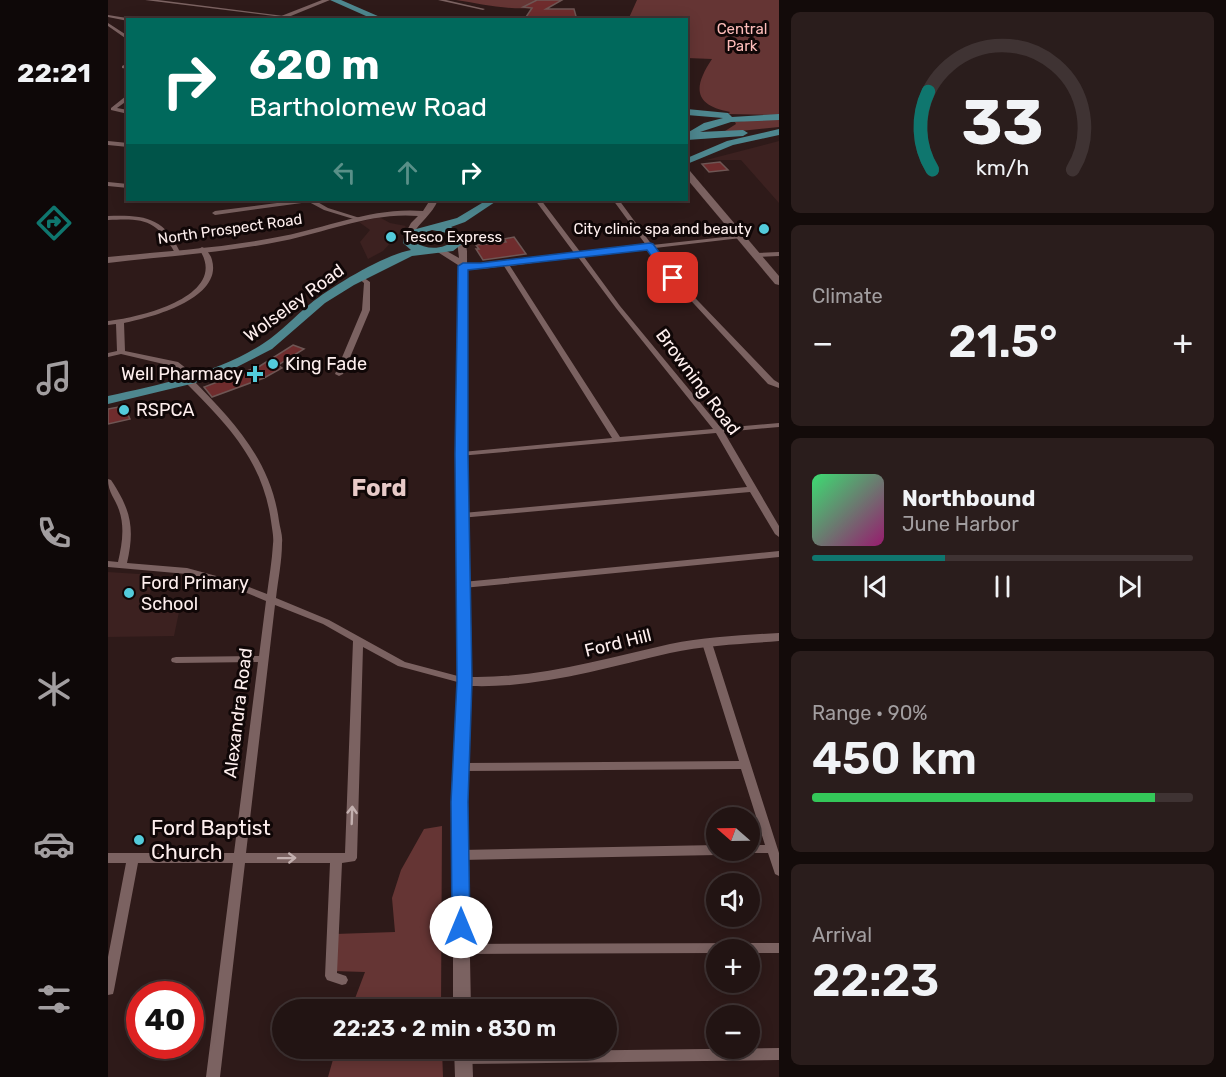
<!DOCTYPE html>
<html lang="en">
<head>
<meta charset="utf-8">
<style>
  body { margin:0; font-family:Rubik,sans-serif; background:#2a1d1c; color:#f1f3f6; height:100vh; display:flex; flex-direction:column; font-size:22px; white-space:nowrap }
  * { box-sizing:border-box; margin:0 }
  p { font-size:20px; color:#a29ea0 }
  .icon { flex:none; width:33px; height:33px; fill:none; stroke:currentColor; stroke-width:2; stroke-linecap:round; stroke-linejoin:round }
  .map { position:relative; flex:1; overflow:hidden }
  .panel { display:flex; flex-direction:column; gap:12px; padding:12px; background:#130b0a; width:447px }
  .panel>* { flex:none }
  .guide { position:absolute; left:18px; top:18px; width:562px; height:183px; border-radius:0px; box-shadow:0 3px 15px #0003,0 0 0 2px #3f3333; background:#00695c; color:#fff; overflow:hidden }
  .needle { width:39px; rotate:290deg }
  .tools { position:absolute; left:598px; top:807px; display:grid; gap:12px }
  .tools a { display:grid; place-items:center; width:54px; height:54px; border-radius:50%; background:#221413; box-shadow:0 3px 15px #0003,0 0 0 2px #3f3333; font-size:30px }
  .speed { position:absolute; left:18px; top:981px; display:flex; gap:12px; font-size:30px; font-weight:700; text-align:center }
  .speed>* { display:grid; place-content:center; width:78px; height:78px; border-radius:50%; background:#221413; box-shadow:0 3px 15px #0003,0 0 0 2px #3f3333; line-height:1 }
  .speed .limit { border:9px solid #d22; background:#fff; color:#111 }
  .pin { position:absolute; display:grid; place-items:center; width:51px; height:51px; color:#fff; margin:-26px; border-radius:12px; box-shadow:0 3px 9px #0006 }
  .me { position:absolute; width:66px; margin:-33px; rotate:0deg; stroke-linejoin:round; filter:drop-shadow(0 0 4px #0008) }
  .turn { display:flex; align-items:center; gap:21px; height:126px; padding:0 24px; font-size:27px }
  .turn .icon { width:78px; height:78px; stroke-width:2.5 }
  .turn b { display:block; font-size:42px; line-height:51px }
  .lanes { display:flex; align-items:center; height:57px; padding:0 24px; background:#0003; justify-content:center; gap:30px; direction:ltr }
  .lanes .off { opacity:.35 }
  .big { font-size:45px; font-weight:600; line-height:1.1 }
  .panel .tile { flex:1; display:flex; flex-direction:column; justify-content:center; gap:9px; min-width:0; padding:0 21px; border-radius:9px; background:#2a1d1c }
  .panel .dial { align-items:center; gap:0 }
  .dial svg { height:156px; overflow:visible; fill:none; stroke:#3f3333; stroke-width:7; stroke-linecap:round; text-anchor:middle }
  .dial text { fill:#f1f3f6; stroke:none }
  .song { display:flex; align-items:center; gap:18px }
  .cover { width:72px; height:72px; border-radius:9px; background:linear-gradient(135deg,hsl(140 70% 55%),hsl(320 70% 35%)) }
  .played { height:6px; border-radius:3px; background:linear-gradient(90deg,#0f766e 35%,#3f3333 35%) }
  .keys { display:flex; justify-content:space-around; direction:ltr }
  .heat { display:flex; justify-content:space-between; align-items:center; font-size:33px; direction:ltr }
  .charge { height:9px; border-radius:4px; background:linear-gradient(90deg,#34c759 90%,#3f3333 0) }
  .trip { position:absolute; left:164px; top:999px; width:345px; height:60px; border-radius:30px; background:#221413; box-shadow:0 3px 15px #0003,0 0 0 2px #3f3333; font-weight:600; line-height:60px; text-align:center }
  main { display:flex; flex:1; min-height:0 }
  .dock { display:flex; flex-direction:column; width:108px; justify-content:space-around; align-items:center; background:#0e0808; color:#a29ea0 }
  .dock .icon { width:42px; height:42px }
  .dock .on { color:#0f766e }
  .dock b { font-size:27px; color:#f1f3f6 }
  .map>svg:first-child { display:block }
</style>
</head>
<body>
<main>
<nav class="dock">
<b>22:21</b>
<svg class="icon on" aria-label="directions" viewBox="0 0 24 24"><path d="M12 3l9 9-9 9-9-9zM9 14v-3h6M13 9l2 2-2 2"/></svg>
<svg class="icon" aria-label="music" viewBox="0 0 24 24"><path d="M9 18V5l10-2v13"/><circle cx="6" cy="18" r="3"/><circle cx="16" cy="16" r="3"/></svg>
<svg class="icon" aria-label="phone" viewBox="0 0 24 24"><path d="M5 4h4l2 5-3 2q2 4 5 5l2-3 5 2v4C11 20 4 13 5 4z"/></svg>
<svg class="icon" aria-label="climate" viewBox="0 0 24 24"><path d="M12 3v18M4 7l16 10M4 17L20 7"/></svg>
<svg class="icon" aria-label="car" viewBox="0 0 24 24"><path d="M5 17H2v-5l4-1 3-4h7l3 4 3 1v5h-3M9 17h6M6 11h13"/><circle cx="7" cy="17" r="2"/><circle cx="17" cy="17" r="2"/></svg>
<svg class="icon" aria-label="filters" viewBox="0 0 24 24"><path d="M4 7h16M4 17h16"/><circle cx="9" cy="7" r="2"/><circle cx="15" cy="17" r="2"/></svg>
</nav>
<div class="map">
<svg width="671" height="1077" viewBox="0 0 671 1077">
  <rect width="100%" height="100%" fill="#2e1a19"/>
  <path fill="#3c2120" d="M671,141v62l-38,-43h-35z
    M271,217l11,6 16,3 -23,25 -15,8 -8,-17 10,-12 -11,-8z
    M0,572l46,3 -8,37h33l-5,24 -66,1z"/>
  <path fill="#653534" d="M348,0h106c-31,16 -73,5 -106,0z
    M529,0h142v115l-51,-1 2,-2c-38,-7 -36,-26 -18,-53l-25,-1v-38h-59z
    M645,120h26v7l-57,6 14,-9 -1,-2z
    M334,826l-1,183h-90l14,-37 -32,-1 2,-37 60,-2 -3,-34 9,-28 23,-41z
    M228,1049h106l1,28h-115z"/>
  <path fill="#6f2c2d" stroke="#6e5654" stroke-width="1.5" d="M429,0h25l-16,9h28l3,11h-53l8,-12 -9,-1z
    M612,162l8,8 -19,2 -7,-8z
    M406,237l12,17 -43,6 -7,-11h3l-3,-4 30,-3 -2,-3z
    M185,345l11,4 -26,16 4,3 -18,10 -52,19 -8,-10 56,-21z
    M16,406l6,13 -22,5v-15z"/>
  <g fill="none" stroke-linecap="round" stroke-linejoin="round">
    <path fill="#7b6261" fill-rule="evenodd" d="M37,0h13l126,16 -2,1z
      M330,0h8l39,9 -2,1z
      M0,15l25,4 2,1 -7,1 -20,-4z
      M0,23l20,13v4l-20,-14z
      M16,65h4v4l-6,-1v-2z
      M18,96h2v4l-11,8 11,2v4l-17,-4v-2z
      M0,141l20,2v4l-20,-2z
      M0,182l20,2v4l-20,-2z
      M192,200h14l14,8 35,11 -3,2 -36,-11 -15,-8 -94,13 -3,-2 3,-2z
      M427,200h6l40,53 65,-8 -33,-45h6l33,45 91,-10 1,1 -3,2 -86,10 20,29 99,103 5,3v5l-11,-4 -97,-105 -23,-30 -64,8 36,49 101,122 58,-5v4l-55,5 55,94v11l-4,-3 -25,-42 -290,26 -1,-2 4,-3 284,-26 -31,-54 -257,23 -1,-2 4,-2 150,-14 -108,-172c-14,2 -32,6 -44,0l3,-2 18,1 94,-11zM470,257l38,51 97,121 -93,8 -110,-171z
      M0,216c36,-1 56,1 72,36l-3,2 -2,-1c-18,-33 -30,-35 -67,-33z
      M94,247l2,1c3,3 7,7 8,12 11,39 -62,58 -88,63l1,28 53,11 13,10v4h-6l-13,-10 -51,-12 -13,3v-4l9,-2 -1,-27 -8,1v-4c31,-3 123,-25 91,-72z
      M671,252v4l-23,1 -3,-2 3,-2z
      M252,275l10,7v28l-27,64 -4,2 -4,-2 27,-64 2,-27 -7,-6z
      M78,379h6c41,42 79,81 87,142 1,7 4,15 3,22 0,18 -4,37 -6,55l53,22 76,42 64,17 1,2 -1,2 -4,1 -67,-18 -35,-19 -6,211 -2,3 -13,2 -5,110 9,3 2,4 -2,4 -4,1 -15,-5 -2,-4 5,-113h-85l-25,214h-14l27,-214h-95l-24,127 -1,4 -5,1v-38l18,-94h-18v-10h126l24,-191 -82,1 -4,-1 -1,-2 1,-2 4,-1 83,-1 7,-55 -41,-17 -38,-10 -79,-7v-6l10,1c4,-17 7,-35 1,-52 -4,-12 -11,-17 -11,-31l3,1c20,30 24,48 16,83l60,5 44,12 36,14c2,-16 5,-33 6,-50 1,-7 -1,-15 -2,-23 -8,-60 -44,-97 -85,-138zM167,605l48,19 30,17 -8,212h-99z
      M671,551v6l-316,31 -5,-3 5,-3z
      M599,640l3,1 2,2 67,210v23l-4,-2 -7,-21h-18l-5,-3h5v-5h15l-24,-76 -280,2 -4,-1 -1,-3 1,-3 4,-1 278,-2 -37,-118 2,-2z
      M609,845v5h6l-2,3 -4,2 -256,5 -4,-2 -2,-3 2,-3 4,-2z
      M671,943v10h-29v-3h-33v3l-256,1 -4,-1 -2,-4 2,-4 4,-1z
      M671,1048v12l-316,4 -5,-2 -2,-4 2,-4 5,-2z"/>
    <path fill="#7b6261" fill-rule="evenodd" d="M214,0h8l-49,20h-10z
      M322,200h8c-6,15 -19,22 -26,36l-3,1 -4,-3 6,-11 7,-7c-47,-4 -90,16 -136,25 -57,12 -116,15 -174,22v-6c58,-6 117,-9 175,-21 47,-9 90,-29 140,-25z
      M353,238l4,3 2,10 1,203 4,223c68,1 132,-18 198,-33 36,-7 73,-9 109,-11v8c-36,3 -73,4 -109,12 -66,15 -130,35 -198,33l-5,116 4,208h-18v-208l5,-121 -2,-227 2,-189 -22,-14 7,-2 16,9 -2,-17z
      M346,1048h18l1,29h-18z"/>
    <path fill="#7b6261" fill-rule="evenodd" d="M579,170l3,1 89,105v9l-4,-1 -88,-105z"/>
    <path fill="#4e878f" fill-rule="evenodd" d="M222,0h11l46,20h-12z
      M579,109l41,4 4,4 47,-3v6l-48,2 -31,10 43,-2 5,3 -5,3 -56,4v-7l17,-10 19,-5 -36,-3z
      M671,129v6l-46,10 -46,19v-6l40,-17z
      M379,200h11l-33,22 -14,5 14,9 1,5 -13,10 -41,5 -58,29 -29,18 -53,46 -37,19 -40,15 -87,21v-8c54,-12 110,-23 156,-53 17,-11 30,-26 46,-39 22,-18 74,-49 101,-54l-8,-7 2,-11 52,-14zM324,230l15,3 8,7c-12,10 -28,10 -41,2v-6z"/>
  </g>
  <defs><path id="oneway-shaft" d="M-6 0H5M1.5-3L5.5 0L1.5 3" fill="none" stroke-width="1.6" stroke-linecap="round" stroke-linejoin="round" transform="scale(1.5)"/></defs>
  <g stroke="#c3b0af">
    <use href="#oneway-shaft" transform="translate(244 815) rotate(-88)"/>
    <use href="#oneway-shaft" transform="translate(179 858) rotate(-1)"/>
  </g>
  <path fill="#1a73e8" stroke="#114b97" stroke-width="1.5" d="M542,243l3,1 23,31v5h-7l-22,-30 -179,20v184l4,227 -4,121 2,125 -3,6 -6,2 -7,-2 -2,-6 -1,-125 6,-121 -2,-227 3,-188 5,-3h18z"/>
  <g fill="#53cbdb" stroke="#100707" stroke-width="2">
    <circle cx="656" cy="229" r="6"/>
    <circle cx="283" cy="237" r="6"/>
    <circle cx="165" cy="364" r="6"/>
    <path d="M144 365h6v6h6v6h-6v6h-6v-6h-6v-6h6z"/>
    <circle cx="16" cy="410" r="6"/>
    <circle cx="21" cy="593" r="6"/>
    <circle cx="31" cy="840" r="6"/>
  </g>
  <g text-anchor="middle" stroke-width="6" stroke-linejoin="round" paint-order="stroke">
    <g font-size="15" fill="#febdba" stroke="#100707">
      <text x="634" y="34">Central<tspan x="634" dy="17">Park</tspan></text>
    </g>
    <g font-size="15" fill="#feefee" stroke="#100707">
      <text transform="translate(122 229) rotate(-8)" y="5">North Prospect Road</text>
    </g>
    <g font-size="15" fill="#feefee" stroke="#100707" text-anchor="end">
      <text x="644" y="234">City clinic spa and beauty</text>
      <text x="295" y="242" text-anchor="start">Tesco Express</text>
    </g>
    <g font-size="18" fill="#feefee" stroke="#100707">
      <text transform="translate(186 303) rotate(-36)" y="6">Wolseley Road</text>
      <text transform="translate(590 382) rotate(53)" y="6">Browning Road</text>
      <text transform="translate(510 643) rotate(-14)" y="6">Ford Hill</text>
      <text transform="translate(130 713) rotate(-83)" y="6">Alexandra Road</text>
    </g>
    <g font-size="18" fill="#feefee" stroke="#100707" text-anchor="start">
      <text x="177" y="370">King Fade</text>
      <text x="135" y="380" text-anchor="end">Well Pharmacy</text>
      <text x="28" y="416">RSPCA</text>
      <text x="33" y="589">Ford Primary<tspan x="33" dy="21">School</tspan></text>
    </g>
    <g font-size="21" fill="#feefee" stroke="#100707" text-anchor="start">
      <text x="43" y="835">Ford Baptist<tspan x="43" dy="24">Church</tspan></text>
    </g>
    <g font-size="24" font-weight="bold" fill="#e7cac8" stroke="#100707">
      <text x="271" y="496">Ford</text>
    </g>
  </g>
</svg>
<div class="tools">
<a><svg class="needle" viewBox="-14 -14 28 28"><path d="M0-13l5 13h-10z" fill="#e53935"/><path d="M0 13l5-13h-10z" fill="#a29ea0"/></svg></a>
<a><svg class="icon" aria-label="sound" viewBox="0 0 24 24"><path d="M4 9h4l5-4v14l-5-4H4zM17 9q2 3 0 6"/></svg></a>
<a>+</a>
<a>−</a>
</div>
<div class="speed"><div class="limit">40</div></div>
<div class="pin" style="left:565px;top:278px;background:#d93025"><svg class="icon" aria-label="arrive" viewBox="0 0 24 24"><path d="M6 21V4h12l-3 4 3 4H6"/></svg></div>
<svg class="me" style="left:353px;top:927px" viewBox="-20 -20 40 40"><circle r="19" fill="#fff"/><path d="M0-13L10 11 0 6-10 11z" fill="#1a73e8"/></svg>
<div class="trip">22:23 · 2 min · 830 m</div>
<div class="guide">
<div class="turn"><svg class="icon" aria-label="right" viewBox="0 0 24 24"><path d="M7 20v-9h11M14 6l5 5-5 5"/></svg><div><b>620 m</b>Bartholomew Road</div></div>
<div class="lanes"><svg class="icon off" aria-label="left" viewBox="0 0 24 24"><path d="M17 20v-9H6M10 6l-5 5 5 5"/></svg><svg class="icon off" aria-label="ahead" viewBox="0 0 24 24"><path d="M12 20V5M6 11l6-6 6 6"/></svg><svg class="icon" aria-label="right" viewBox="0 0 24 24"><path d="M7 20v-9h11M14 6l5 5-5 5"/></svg></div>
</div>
</div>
<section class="panel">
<div class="tile dial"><svg viewBox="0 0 100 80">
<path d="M14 69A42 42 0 1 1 86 69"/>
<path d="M14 69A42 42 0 0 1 12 29" stroke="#0f766e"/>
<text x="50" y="56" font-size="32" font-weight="700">33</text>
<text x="50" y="72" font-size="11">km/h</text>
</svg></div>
<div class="tile"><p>Climate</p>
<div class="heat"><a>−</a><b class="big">21.5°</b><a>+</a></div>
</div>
<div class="tile">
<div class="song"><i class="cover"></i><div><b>Northbound</b><p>June Harbor</p></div></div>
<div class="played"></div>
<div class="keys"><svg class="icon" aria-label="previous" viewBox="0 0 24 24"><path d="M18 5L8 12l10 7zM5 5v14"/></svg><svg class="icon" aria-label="pause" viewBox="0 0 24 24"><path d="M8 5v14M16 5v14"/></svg><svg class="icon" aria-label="next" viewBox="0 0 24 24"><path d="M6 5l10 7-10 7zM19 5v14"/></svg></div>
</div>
<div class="tile"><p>Range · 90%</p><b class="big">450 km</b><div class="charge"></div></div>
<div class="tile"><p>Arrival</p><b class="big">22:23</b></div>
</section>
</main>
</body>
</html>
